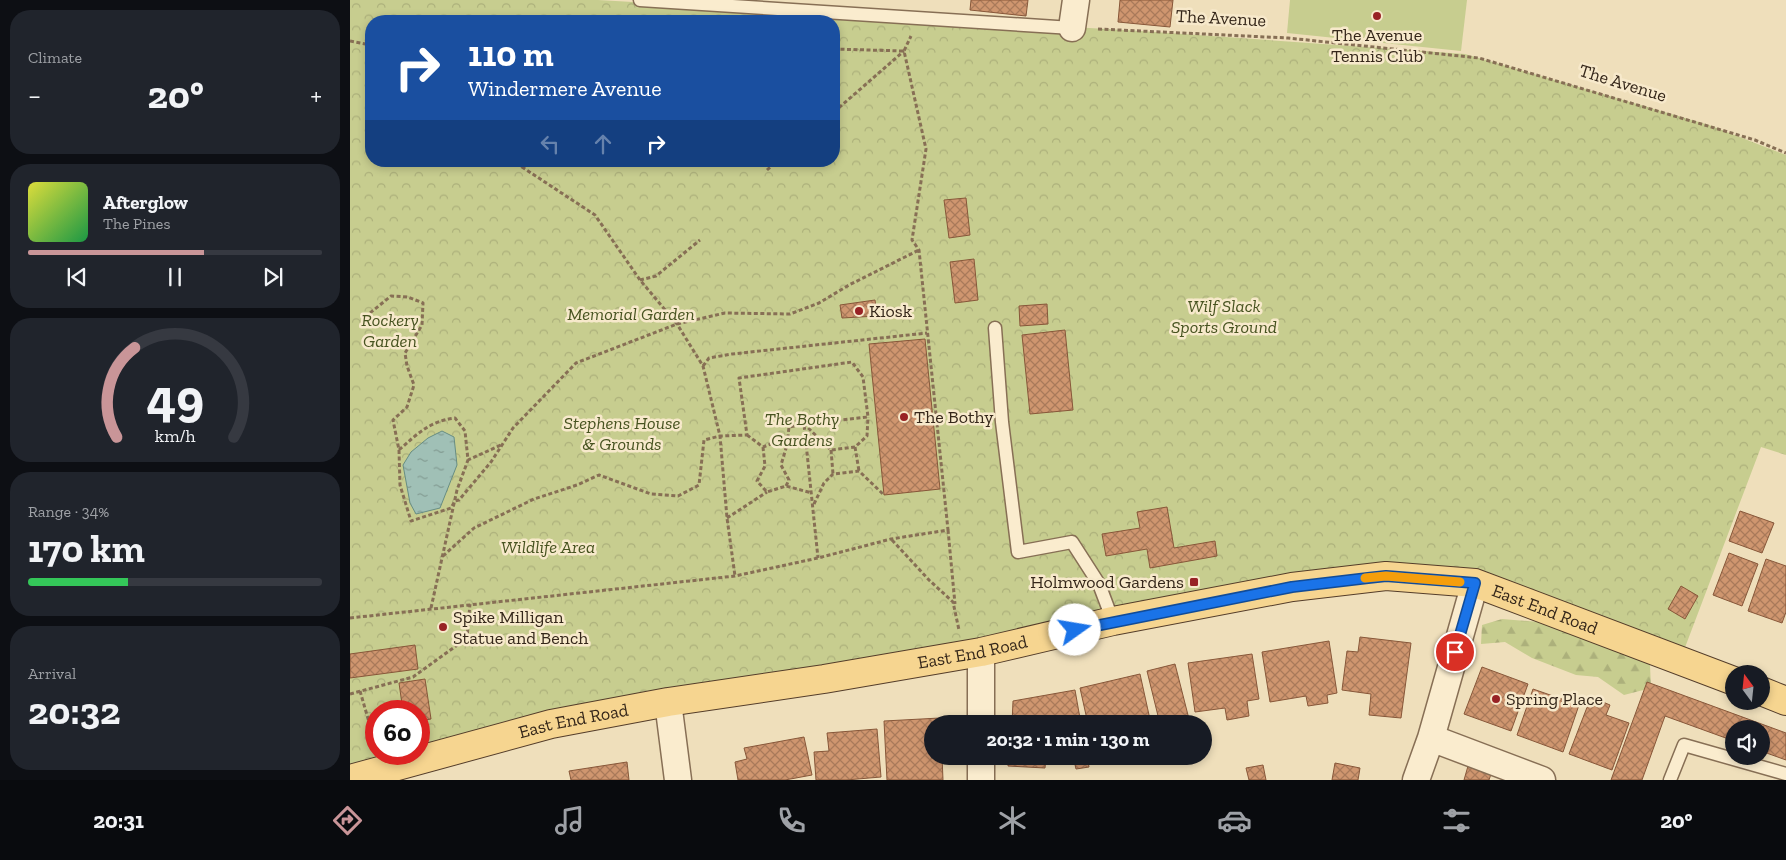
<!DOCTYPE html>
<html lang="en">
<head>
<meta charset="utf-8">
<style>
  body { margin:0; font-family:"Zilla Slab",serif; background:#20242c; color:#f1f3f6; height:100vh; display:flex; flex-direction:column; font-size:19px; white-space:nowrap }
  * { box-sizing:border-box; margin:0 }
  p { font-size:16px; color:#9ea1a6 }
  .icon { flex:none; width:28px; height:28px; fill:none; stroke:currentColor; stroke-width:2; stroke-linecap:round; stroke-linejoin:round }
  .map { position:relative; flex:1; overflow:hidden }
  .panel { display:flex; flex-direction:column; gap:10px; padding:10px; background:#0d0f14; width:350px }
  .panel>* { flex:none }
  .hud { position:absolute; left:15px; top:15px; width:475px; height:152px; border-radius:20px; box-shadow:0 2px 8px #0003; background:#1a4fa0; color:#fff; overflow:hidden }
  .needle { width:32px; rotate:345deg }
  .fabs { position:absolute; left:1375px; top:665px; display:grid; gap:10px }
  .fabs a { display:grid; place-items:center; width:45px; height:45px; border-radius:50%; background:#171b24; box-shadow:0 2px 8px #0003; font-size:25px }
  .speed { position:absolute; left:15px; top:700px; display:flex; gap:10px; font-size:25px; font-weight:700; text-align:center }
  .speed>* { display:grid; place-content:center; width:65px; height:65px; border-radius:50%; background:#171b24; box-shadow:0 2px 8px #0003; line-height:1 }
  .speed .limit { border:8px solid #d22; background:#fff; color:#111 }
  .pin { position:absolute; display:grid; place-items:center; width:42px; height:42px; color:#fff; margin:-21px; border:2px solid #fff; border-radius:50%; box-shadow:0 1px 5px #0007 }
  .me { position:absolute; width:55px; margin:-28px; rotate:77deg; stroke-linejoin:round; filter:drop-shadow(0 0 4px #0008) }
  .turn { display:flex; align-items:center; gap:18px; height:105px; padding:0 20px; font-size:22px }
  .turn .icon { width:65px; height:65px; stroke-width:2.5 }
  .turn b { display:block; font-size:35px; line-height:42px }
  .lanes { display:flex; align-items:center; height:48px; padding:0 20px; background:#0003; justify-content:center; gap:25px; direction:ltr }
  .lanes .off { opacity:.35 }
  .big { font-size:38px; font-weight:700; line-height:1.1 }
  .panel .tile { flex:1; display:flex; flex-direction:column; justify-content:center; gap:8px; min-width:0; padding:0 18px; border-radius:20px; background:#20242c }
  .panel .dial { align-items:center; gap:0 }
  .dial svg { height:130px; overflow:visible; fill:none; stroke:#363941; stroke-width:7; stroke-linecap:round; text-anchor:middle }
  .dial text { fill:#f1f3f6; stroke:none }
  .song { display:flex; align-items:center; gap:15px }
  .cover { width:60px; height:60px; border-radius:8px; background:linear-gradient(135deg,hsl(60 70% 55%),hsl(140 70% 35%)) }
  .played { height:5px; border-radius:2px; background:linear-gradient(90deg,#c99598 60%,#363941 60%) }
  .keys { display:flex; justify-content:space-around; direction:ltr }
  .heat { display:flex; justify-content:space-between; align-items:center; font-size:28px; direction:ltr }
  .charge { height:8px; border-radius:4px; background:linear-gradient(90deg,#34c759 34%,#363941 0) }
  .trip { position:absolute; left:574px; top:715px; width:288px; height:50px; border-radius:25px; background:#171b24; box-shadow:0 2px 8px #0003; font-weight:700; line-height:50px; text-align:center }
  .tabs { display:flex; height:80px; justify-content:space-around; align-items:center; background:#090b0e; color:#9ea1a6 }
  .tabs .icon { width:35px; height:35px }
  .tabs .selected { color:#c99598 }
  .tabs b { font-size:22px; color:#f1f3f6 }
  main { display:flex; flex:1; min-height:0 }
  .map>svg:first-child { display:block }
</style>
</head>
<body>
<main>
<section class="panel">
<div class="tile"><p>Climate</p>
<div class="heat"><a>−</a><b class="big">20°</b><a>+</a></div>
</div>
<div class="tile">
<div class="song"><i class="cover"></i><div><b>Afterglow</b><p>The Pines</p></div></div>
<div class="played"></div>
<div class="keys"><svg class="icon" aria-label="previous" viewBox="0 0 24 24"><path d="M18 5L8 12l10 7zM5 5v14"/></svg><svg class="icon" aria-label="pause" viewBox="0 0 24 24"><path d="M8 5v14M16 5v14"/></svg><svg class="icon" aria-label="next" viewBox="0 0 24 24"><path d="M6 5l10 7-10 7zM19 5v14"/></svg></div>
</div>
<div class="tile dial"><svg viewBox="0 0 100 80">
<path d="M14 69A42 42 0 1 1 86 69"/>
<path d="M14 69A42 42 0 0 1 25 14" stroke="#c99598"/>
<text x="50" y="56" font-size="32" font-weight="700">49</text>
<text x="50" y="72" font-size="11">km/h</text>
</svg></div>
<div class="tile"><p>Range · 34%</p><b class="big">170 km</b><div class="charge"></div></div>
<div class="tile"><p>Arrival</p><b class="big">20:32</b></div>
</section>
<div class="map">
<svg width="1436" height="780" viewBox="0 0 1436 780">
  <defs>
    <pattern id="forest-firs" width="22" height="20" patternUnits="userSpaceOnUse" patternTransform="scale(1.25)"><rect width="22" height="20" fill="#c7cd8f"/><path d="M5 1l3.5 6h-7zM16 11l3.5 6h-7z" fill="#acb07b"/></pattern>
    <pattern id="park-crowns" width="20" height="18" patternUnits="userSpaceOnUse" patternTransform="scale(1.25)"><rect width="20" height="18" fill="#c7cd8f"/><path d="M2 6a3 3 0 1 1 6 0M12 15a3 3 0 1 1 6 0" fill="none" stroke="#acb07b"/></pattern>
    <pattern id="water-ripples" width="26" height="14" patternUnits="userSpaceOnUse" patternTransform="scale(1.25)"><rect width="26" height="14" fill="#a0c0b6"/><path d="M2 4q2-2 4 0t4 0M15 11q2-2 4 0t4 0" fill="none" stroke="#839c93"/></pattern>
    <pattern id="building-cross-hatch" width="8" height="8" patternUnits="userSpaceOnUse" patternTransform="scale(1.25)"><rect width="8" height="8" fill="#cf966f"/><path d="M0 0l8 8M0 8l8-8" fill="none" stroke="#a97a5a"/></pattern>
  </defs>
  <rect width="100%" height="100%" fill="#efdfbb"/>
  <path fill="#c7cd8f" d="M940,0h177l-6,51 -174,-18z"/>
  <path fill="url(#forest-firs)" d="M1152,619l38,3 93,32 17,11 1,23 -27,7 -26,-18 -22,-2 -44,-17 -27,-16 -24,2 1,-19z"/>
  <path fill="url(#park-crowns)" fill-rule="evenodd" d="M0,0h248l543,31 324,23 244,71 77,30v300l-25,-8 -80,211 -207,-75 -87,-8 -563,104 -474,100zM21,21h463v140h-463zM26,711h43v43h-43z"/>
  <path fill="url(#water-ripples)" stroke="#678d83" d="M92,431l12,6 3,28 -17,43 -24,6 -6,-11 -7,-38 8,-13 17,-14z"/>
  <path fill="url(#building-cross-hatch)" stroke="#875739" d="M621,0h57l-2,16 -56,-6z
    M770,0h53l-3,27 -52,-5z
    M616,198l4,37 -21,3 -5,-38z
    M624,259l4,41 -23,3 -5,-41z
    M525,300l2,16 -35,2 -2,-13z
    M697,304l1,20 -28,2 -1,-20z
    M715,330l8,80 -43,4 -8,-79z
    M575,339l15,150 -56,6 -15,-151z
    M817,507l7,41 41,-7 2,15 -67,12 -3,-19 -41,7 -4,-22 38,-6 -3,-16z
    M1390,511l34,12 -12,30 -33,-12z
    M1379,553l29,11 -16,42 -29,-11z
    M1416,559l20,7v46l-4,11 -34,-12z
    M1331,586l17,10 -13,23 -17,-10z
    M1010,637l51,6 -10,75 -32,-3 2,-21 -29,-4 5,-39 11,1z
    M979,641l8,52 -10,2 1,8 -20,3 -2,-10 -36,6 -8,-50z
    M65,645l3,24 -68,9v-24z
    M902,654l7,45 -12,2 2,15 -22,4 -2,-12 -30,4 -7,-49z
    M825,664l15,59 -30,1 -13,-53z
    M1132,667l46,17 -17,47 -47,-17z
    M790,674l11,50h-63l-8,-36z
    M75,679l6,40 -12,2v-10h-16l-4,-28z
    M1297,682l139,51v27l-25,-9v-22h-27v12l-69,-25 -23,64h-31z
    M1183,689l46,16 -16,47 -46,-17z
    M725,690l6,34h-69l1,-23z
    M1241,697l19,8 -4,10 23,8 -17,47 -43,-16z
    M590,718l1,6h-9v32h10l1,24h-56l-3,-59z
    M527,729l4,48 -35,3h-30l-2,-28 15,-1 -2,-18z
    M454,737l8,38 -27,5h-47l-3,-18 12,-3 -3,-11z
    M659,756h37l-1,12 -37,-2z
    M723,756h14l2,11 -13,2z
    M277,762l2,18h-58l-2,-9z
    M985,763l25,5 -2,12h-26z
    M913,765l3,15h-17l-3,-12z
    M1118,766l23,8 -2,6h-25z"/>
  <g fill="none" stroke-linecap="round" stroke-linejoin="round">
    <g stroke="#876f55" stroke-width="15">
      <path id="service" d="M290,0l432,28
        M645,328l7,94 16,130 54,-10 27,42 14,37
        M1320,780l14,-35 102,29"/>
    </g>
    <g stroke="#876f55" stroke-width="29">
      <path id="minor" d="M722,28l4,-28
        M631,652v72
        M318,702l10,78
        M1081,738l111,42
        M631,780v-24
        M1066,780l15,-42 44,-155"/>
    </g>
    <g stroke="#543d2a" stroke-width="30">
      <g id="primary">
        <path d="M1411,691l25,10"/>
        <path id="s1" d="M0,779l201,-55 117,-22 156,-23 157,-27 132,-31 179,-34 94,-11 89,7 259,98"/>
      </g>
    </g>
    <path stroke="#876f55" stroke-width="3" stroke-dasharray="4 2.5" stroke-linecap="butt" d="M748,29l190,9 191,20 276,82 31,13
      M0,41l21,4
      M484,49l69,2
      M484,112l70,-61
      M169,161l3,6 73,48 45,65 37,44 26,42 17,70 7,82 8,58
      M417,170l10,-9
      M290,280l16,-4 44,-36
      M15,317l26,-21 17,1 15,6 -1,22 -17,28 2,13 7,19 -7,22 -14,13 6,30 1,35 11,36 40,-13 4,-7 4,-1 32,-38 22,-34 63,-65 101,-39 48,-11 65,1 29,-11 30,-18 70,-35
      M353,366l6,-8 23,-4 195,-21
      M397,435l16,12 13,-5 11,3 2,-18 15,-3 27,26 24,-3 12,-11 1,-19
      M413,447l2,19 -8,15 10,11 19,-6 26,7
      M505,447l4,24
      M49,450c18,-16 31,-29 56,-32l10,13 3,29 33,-15
      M481,450l2,24
      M436,486l3,-6 -8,-15 6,-20
      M464,504l10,-21 9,-9 26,-3 25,24
      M377,518l40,-26
      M598,530l7,74
      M542,540l37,40 24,22 6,28
      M93,556l31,-28 60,-29 43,-14 22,-10 52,19 27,2 21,-11 5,-45 16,-4 27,-1 -8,-57 113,-16 11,15 5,40 -64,7 14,134
      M81,608l26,-118 11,-30
      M0,618l385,-42 83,-18 73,-19 57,-9 -29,-280 -7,-10 14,-91 -22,-98 7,-15
      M10,691l16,55
      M0,694l63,-17 54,-39 3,-34"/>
    <use href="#service" stroke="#faecce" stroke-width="12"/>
    <use href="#minor" stroke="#faecce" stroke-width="26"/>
    <use href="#primary" stroke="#f6d590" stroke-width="28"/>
  </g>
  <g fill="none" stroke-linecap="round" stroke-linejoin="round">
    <g stroke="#114b97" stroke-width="12">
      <path id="route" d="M725,630l217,-43 76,-9 18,-2 89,7 -20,69"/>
    </g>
    <use href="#route" stroke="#1a73e8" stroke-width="9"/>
    <path stroke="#f59e0b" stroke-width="9" d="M1015,578l21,-2 74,6"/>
  </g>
  <g fill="#982225" stroke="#f7e9cb" stroke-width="2">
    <circle cx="1027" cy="16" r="5"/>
    <circle cx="509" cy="311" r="5"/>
    <circle cx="554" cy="417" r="5"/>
    <rect x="839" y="577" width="10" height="10" rx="2.5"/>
    <circle cx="93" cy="627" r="5"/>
    <circle cx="1146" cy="699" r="5"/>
  </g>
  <g text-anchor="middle" stroke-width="5" stroke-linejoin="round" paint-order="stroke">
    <g font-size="18" fill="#35271a" stroke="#f7e9cb">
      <text transform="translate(871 18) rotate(3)" y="6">The Avenue</text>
      <text transform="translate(1273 83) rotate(17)" y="6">The Avenue</text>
      <text dy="6" stroke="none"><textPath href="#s1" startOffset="1221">East End Road</textPath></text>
      <text dy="6" stroke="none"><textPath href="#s1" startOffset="636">East End Road</textPath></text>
      <text dy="6" stroke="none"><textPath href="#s1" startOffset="231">East End Road</textPath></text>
    </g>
    <g font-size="18" fill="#35271a" stroke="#f7e9cb" text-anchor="start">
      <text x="1027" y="41" text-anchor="middle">The Avenue<tspan x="1027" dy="21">Tennis Club</tspan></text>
      <text x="519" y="317">Kiosk</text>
      <text x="564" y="423">The Bothy</text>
      <text x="834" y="588" text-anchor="end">Holmwood Gardens</text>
      <text x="103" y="623">Spike Milligan<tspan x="103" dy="21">Statue and Bench</tspan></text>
      <text x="1156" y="705">Spring Place</text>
    </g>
    <g font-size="18" font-style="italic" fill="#475320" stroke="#f7e9cb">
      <text x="874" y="312">Wilf Slack<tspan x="874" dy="21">Sports Ground</tspan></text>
      <text x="281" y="320">Memorial Garden</text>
      <text x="40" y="326">Rockery<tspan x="40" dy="21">Garden</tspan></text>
      <text x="452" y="425">The Bothy<tspan x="452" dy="21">Gardens</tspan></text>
      <text x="272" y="429">Stephens House<tspan x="272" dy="21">&amp; Grounds</tspan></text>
      <text x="198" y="553">Wildlife Area</text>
    </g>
  </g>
</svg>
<div class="fabs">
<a><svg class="needle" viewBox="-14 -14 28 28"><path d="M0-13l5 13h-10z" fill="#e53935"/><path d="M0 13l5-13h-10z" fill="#9ea1a6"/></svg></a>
<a><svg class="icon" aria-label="sound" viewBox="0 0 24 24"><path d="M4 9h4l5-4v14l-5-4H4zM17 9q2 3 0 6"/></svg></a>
</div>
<div class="speed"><div class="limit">60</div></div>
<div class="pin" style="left:1105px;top:652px;background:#d93025"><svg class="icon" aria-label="arrive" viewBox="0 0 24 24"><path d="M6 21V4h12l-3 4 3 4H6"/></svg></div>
<svg class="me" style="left:725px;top:630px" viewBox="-20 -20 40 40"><circle r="19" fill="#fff"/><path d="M0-13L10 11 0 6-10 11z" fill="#1a73e8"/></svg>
<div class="trip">20:32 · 1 min · 130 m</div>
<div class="hud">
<div class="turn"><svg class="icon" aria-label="right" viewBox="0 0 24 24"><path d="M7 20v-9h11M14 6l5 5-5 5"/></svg><div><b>110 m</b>Windermere Avenue</div></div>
<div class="lanes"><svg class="icon off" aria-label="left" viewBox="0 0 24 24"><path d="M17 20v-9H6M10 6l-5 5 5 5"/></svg><svg class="icon off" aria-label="ahead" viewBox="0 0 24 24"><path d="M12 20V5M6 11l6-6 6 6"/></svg><svg class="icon" aria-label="right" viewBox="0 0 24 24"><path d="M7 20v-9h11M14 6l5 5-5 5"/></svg></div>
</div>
</div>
</main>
<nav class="tabs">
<b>20:31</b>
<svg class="icon selected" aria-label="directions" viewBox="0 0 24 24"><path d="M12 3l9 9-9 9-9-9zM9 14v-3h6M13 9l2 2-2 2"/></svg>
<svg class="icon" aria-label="music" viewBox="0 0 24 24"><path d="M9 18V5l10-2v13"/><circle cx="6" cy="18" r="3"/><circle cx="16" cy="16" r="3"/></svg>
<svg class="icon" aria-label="phone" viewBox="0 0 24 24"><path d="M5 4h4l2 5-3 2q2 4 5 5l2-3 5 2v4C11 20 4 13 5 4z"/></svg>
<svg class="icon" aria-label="climate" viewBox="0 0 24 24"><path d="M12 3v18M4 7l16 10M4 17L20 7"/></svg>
<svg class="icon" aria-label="car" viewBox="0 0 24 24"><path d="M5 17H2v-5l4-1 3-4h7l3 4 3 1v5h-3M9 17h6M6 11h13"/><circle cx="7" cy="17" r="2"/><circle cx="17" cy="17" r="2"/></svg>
<svg class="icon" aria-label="filters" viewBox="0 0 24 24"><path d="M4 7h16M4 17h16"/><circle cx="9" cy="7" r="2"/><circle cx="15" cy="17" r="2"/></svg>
<b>20°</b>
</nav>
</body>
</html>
